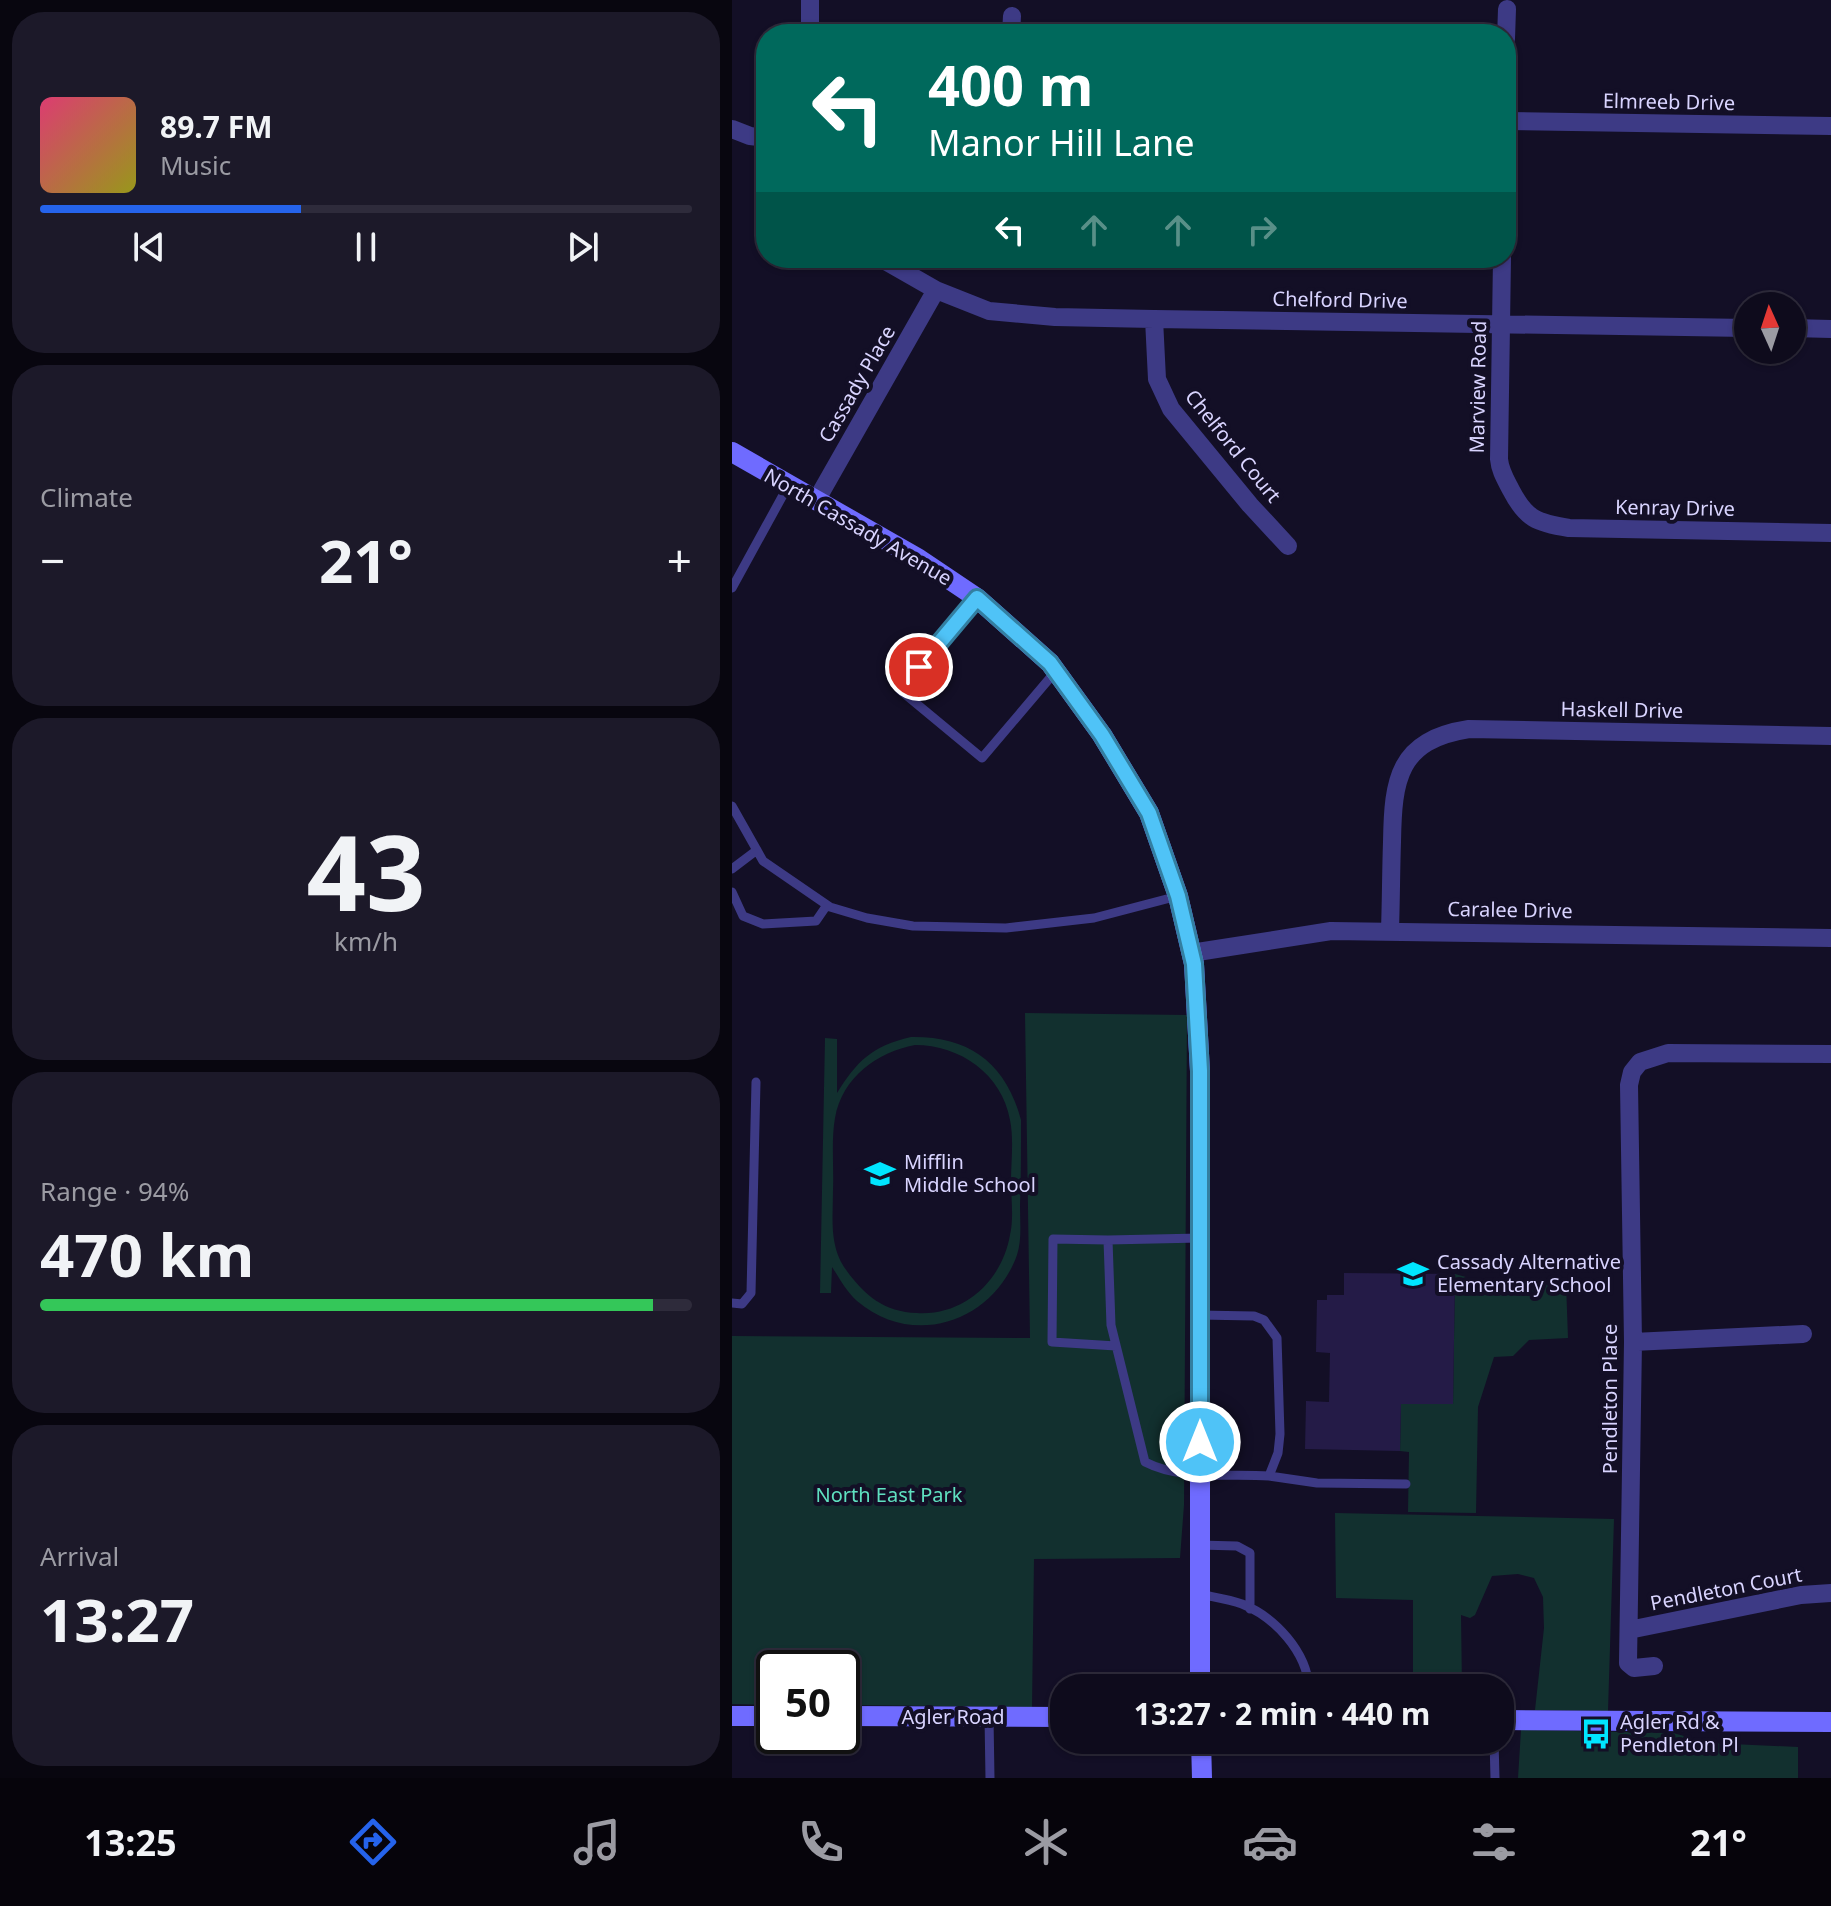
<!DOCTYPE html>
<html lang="en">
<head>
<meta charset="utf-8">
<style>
  body { margin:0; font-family:"Noto Sans",sans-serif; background:#1c1929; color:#f1f3f6; height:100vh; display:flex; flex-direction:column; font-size:30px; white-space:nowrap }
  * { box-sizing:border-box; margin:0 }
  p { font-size:26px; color:#9b9ba3 }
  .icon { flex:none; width:44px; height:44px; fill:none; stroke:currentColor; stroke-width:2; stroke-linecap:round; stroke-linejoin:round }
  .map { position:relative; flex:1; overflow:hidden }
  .side { display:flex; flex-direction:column; gap:12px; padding:12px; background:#08060f; width:732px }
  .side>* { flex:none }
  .hud { position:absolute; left:24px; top:24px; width:760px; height:244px; border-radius:32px; box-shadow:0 2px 6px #0004,0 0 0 2px #2e2b3b; background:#00695c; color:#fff; overflow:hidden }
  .needle { width:52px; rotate:357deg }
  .tools { position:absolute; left:1002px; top:292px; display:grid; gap:16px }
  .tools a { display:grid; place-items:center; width:72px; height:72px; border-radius:50%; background:#0e0b1c; box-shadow:0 2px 6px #0004,0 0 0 2px #2e2b3b; font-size:40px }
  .speed { position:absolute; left:24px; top:1650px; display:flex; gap:16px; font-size:40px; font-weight:700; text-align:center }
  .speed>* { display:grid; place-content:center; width:104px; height:104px; border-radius:50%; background:#0e0b1c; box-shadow:0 2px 6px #0004,0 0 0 2px #2e2b3b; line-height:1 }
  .speed .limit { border:4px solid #111; border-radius:12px; background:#fff; color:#111 }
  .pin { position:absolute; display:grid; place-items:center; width:68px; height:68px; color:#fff; margin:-34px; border:4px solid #fff; border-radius:50%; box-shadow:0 2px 8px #0007 }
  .me { position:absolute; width:88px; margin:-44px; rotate:0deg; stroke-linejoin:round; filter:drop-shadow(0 0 6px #0008) }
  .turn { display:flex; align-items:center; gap:28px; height:168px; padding:0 40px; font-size:36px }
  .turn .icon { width:104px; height:104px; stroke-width:2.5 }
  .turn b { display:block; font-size:56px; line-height:68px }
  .lanes { display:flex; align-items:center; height:76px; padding:0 40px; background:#0003; justify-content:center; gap:40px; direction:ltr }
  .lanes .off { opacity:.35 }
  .big { font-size:60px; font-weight:700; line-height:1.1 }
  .side .card { flex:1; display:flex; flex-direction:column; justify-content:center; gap:12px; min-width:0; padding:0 28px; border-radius:32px; background:#1c1929 }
  .side .dial { align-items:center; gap:0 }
  .dial b { font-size:104px; line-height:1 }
  .song { display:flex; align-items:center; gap:24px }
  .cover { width:96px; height:96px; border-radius:12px; background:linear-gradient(135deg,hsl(340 70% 55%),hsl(60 70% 35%)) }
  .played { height:8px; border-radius:4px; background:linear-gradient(90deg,#2563eb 40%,#2e2b3b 40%) }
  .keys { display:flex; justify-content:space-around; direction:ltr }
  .heat { display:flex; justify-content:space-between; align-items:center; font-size:44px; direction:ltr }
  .charge { height:12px; border-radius:6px; background:linear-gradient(90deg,#34c759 94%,#2e2b3b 0) }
  .trip { position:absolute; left:318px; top:1674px; width:464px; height:80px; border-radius:32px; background:#0e0b1c; box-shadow:0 2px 6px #0004,0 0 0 2px #2e2b3b; font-weight:700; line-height:80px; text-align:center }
  .tab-bar { display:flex; height:128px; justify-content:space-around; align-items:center; background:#06040b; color:#9b9ba3 }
  .tab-bar .icon { width:56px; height:56px }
  .tab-bar .selected { color:#2563eb }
  .tab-bar b { font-size:36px; color:#f1f3f6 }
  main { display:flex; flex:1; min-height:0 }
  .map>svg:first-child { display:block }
</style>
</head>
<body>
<main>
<section class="side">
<div class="card">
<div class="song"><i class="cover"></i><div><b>89.7 FM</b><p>Music</p></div></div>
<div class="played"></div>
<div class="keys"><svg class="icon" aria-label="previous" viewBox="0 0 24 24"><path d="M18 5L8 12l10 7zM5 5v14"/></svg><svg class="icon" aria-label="pause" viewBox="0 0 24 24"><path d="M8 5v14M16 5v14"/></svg><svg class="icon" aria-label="next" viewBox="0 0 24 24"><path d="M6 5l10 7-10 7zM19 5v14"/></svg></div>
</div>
<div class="card"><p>Climate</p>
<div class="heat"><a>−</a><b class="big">21°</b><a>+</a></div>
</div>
<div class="card dial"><b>43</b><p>km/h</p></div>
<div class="card"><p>Range · 94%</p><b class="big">470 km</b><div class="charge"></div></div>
<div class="card"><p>Arrival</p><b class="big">13:27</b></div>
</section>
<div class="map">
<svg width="1099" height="1778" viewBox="0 0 1099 1778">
  <rect width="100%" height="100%" fill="#130f26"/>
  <path fill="#12302f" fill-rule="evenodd" d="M293,1013l162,2 -3,490 -4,53 -146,1 -2,148 -190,-2v-37h-68v37l-42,-1v-368l298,2z
    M179,1037c58,-1 95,26 110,83 0,29 0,58 -1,86 0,16 2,34 -3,49 -24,67 -104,94 -160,46 -11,-10 -17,-22 -25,-34l-1,26h-11l5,-255 12,1v54c20,-32 35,-47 74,-56zM183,1045c45,0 87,29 95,75 4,19 1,42 1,61 0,17 3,37 -1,54 -8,46 -46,81 -93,78 -34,-1 -54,-19 -73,-46 -15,-23 -11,-51 -11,-77 1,-23 -2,-49 2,-72 7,-41 43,-66 80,-73z
    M723,1274l40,11 71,-2 2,55 -39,2 -16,16 -19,1 -16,50 -2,106 -68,-1 1,-60 -9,-1 1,-47h52z
    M603,1513l279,6 -6,192 -73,-1 9,-82 -1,-31 -9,-19 -16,-4 -26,2 -17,39 -5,3 -9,-3 1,73h-49v-88l-77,-2z
    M789,1730l152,3 37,10 88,4v31h-280z"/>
  <path fill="#241b47" d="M612,1273l111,1 -2,130h-52l-1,47 -95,-2 1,-48 23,1 1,-49 -14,-1 1,-52h10v-5h17z"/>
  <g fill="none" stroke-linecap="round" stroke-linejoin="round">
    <path stroke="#3d3a85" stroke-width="9" d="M0,588l56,-102
      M245,598l-77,92 82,68 73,-86
      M0,806l31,55 67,46 37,11 46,8 93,2 88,-10 84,-22
      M0,869l25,-19
      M0,892l11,24 20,8 53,-3 11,-16
      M376,1240l-55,-1 -1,103 64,4
      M0,1303l10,1 9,-11 5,-211
      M467,1315l55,1 10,4 13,18 3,96 -2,19 -9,23c-41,-3 -87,5 -124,-14l-34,-137 -3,-85 92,-2
      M537,1476l48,7 89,1
      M467,1545l38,1 13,7v56
      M467,1594c13,3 29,5 43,10 33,13 65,48 67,84
      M257,1717l1,61
      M762,1740l1,38"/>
    <path stroke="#3d3a85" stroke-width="18" d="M78,34v-34
      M279,34l1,-18
      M774,39l1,-30
      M774,121l325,5
      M0,129l18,7 16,2
      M148,258l56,32 53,21 66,6 99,2 594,9
      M770,258l-3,201c1,12 7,21 12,31 15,29 26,33 58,38l262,5
      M422,319l3,60 14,30 79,96 38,41
      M1060,328l39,1
      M84,501l120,-211
      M658,930c1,-29 1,-59 2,-88 1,-63 6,-102 77,-113l362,7
      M459,953l140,-22 500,7
      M901,1342l170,-8
      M897,1630l172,-35 30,-2
      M922,1666l-20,2 -6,-5 5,-321 -4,-257 3,-13 8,-10 28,-9 163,1"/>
    <path stroke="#6f6bff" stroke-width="20" d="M0,452l187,107 58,39 73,65 52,72 47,78 29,83 16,68 6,107v617
      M0,1716h42
      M110,1716l222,1
      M768,1720l331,2
      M469,1740l1,38"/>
  </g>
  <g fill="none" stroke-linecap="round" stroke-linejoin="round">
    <g stroke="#337fa1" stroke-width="20">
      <path id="route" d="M187,667l58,-69 73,65 52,72 47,78 29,83 16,68 6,107v371"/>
    </g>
    <use href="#route" stroke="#4fc3f7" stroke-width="14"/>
  </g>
  <defs>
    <g id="school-bare" transform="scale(2.4)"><path d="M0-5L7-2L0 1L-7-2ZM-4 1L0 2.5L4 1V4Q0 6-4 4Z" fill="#00e5ff" stroke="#130f26" stroke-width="2.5" paint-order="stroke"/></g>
    <g id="bus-bare" transform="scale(2.4)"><path d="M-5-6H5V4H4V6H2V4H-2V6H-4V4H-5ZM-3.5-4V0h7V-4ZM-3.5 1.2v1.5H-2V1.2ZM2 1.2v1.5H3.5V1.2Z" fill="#00e5ff" stroke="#130f26" stroke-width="2.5" paint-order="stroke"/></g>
  </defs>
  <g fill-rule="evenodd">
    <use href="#school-bare" x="148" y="1174"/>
    <use href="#school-bare" x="681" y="1274"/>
    <use href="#bus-bare" x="864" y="1734"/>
  </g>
  <g text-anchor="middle" stroke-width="8" stroke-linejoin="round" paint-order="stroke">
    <g font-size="20" fill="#d9d4ff" stroke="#130f26">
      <text transform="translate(937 102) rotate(1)" y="7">Elmreeb Drive</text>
      <text transform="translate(608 300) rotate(1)" y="7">Chelford Drive</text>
      <text transform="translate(125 384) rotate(-60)" y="7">Cassady Place</text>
      <text transform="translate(746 387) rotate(-89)" y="7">Marview Road</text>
      <text transform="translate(501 446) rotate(51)" y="7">Chelford Court</text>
      <text transform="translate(943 508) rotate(1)" y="7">Kenray Drive</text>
      <text transform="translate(126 527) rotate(30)" y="7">North Cassady Avenue</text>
      <text transform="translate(890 710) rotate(1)" y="7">Haskell Drive</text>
      <text transform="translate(778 910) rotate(1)" y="7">Caralee Drive</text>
      <text transform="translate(878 1399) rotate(-90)" y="7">Pendleton Place</text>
      <text transform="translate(994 1589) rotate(-11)" y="7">Pendleton Court</text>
      <text x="221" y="1724">Agler Road</text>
    </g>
    <g font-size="20" fill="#d9d4ff" stroke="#130f26" text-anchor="start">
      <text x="172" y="1169">Mifflin<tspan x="172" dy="23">Middle School</tspan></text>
      <text x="705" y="1269">Cassady Alternative<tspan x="705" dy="23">Elementary School</tspan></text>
      <text x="888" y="1729">Agler Rd &amp;<tspan x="888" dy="23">Pendleton Pl</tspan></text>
    </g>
    <g font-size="20" fill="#5fe0c0" stroke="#130f26">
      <text x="157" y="1502">North East Park</text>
    </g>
  </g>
</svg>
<div class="tools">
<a><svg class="needle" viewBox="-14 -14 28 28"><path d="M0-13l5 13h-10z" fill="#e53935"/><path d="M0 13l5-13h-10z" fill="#9b9ba3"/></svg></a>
</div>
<div class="speed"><div class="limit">50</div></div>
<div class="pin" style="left:187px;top:667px;background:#d93025"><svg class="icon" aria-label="arrive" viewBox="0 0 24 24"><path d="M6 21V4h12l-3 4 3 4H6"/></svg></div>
<svg class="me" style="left:468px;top:1442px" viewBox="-20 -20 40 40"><circle r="17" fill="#4fc3f7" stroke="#fff" stroke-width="3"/><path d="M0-11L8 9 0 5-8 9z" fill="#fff"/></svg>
<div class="trip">13:27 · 2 min · 440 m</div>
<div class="hud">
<div class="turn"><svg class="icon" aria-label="left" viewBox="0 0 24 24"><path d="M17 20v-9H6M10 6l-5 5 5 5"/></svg><div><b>400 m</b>Manor Hill Lane</div></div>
<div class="lanes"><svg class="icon" aria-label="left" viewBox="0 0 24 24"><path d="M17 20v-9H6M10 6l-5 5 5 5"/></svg><svg class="icon off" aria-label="ahead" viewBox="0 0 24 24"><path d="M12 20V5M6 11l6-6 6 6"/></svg><svg class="icon off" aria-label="ahead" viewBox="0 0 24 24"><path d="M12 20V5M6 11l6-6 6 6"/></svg><svg class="icon off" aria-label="right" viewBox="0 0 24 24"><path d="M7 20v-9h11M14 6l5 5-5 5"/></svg></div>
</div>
</div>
</main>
<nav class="tab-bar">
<b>13:25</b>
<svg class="icon selected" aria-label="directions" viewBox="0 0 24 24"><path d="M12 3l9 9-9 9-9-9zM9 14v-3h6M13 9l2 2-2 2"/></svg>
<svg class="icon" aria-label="music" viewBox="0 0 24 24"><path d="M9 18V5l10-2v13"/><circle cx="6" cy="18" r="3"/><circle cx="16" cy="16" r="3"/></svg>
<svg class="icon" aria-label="phone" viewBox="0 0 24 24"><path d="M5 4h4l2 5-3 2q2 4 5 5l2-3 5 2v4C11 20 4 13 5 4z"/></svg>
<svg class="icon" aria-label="climate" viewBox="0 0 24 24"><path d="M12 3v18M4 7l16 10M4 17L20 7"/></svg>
<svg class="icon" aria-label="car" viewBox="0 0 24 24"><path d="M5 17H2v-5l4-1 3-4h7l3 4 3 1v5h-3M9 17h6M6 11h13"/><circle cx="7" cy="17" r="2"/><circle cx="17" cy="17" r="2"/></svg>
<svg class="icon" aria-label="filters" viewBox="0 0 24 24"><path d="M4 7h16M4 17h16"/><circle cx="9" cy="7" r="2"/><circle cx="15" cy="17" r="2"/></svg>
<b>21°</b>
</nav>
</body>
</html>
